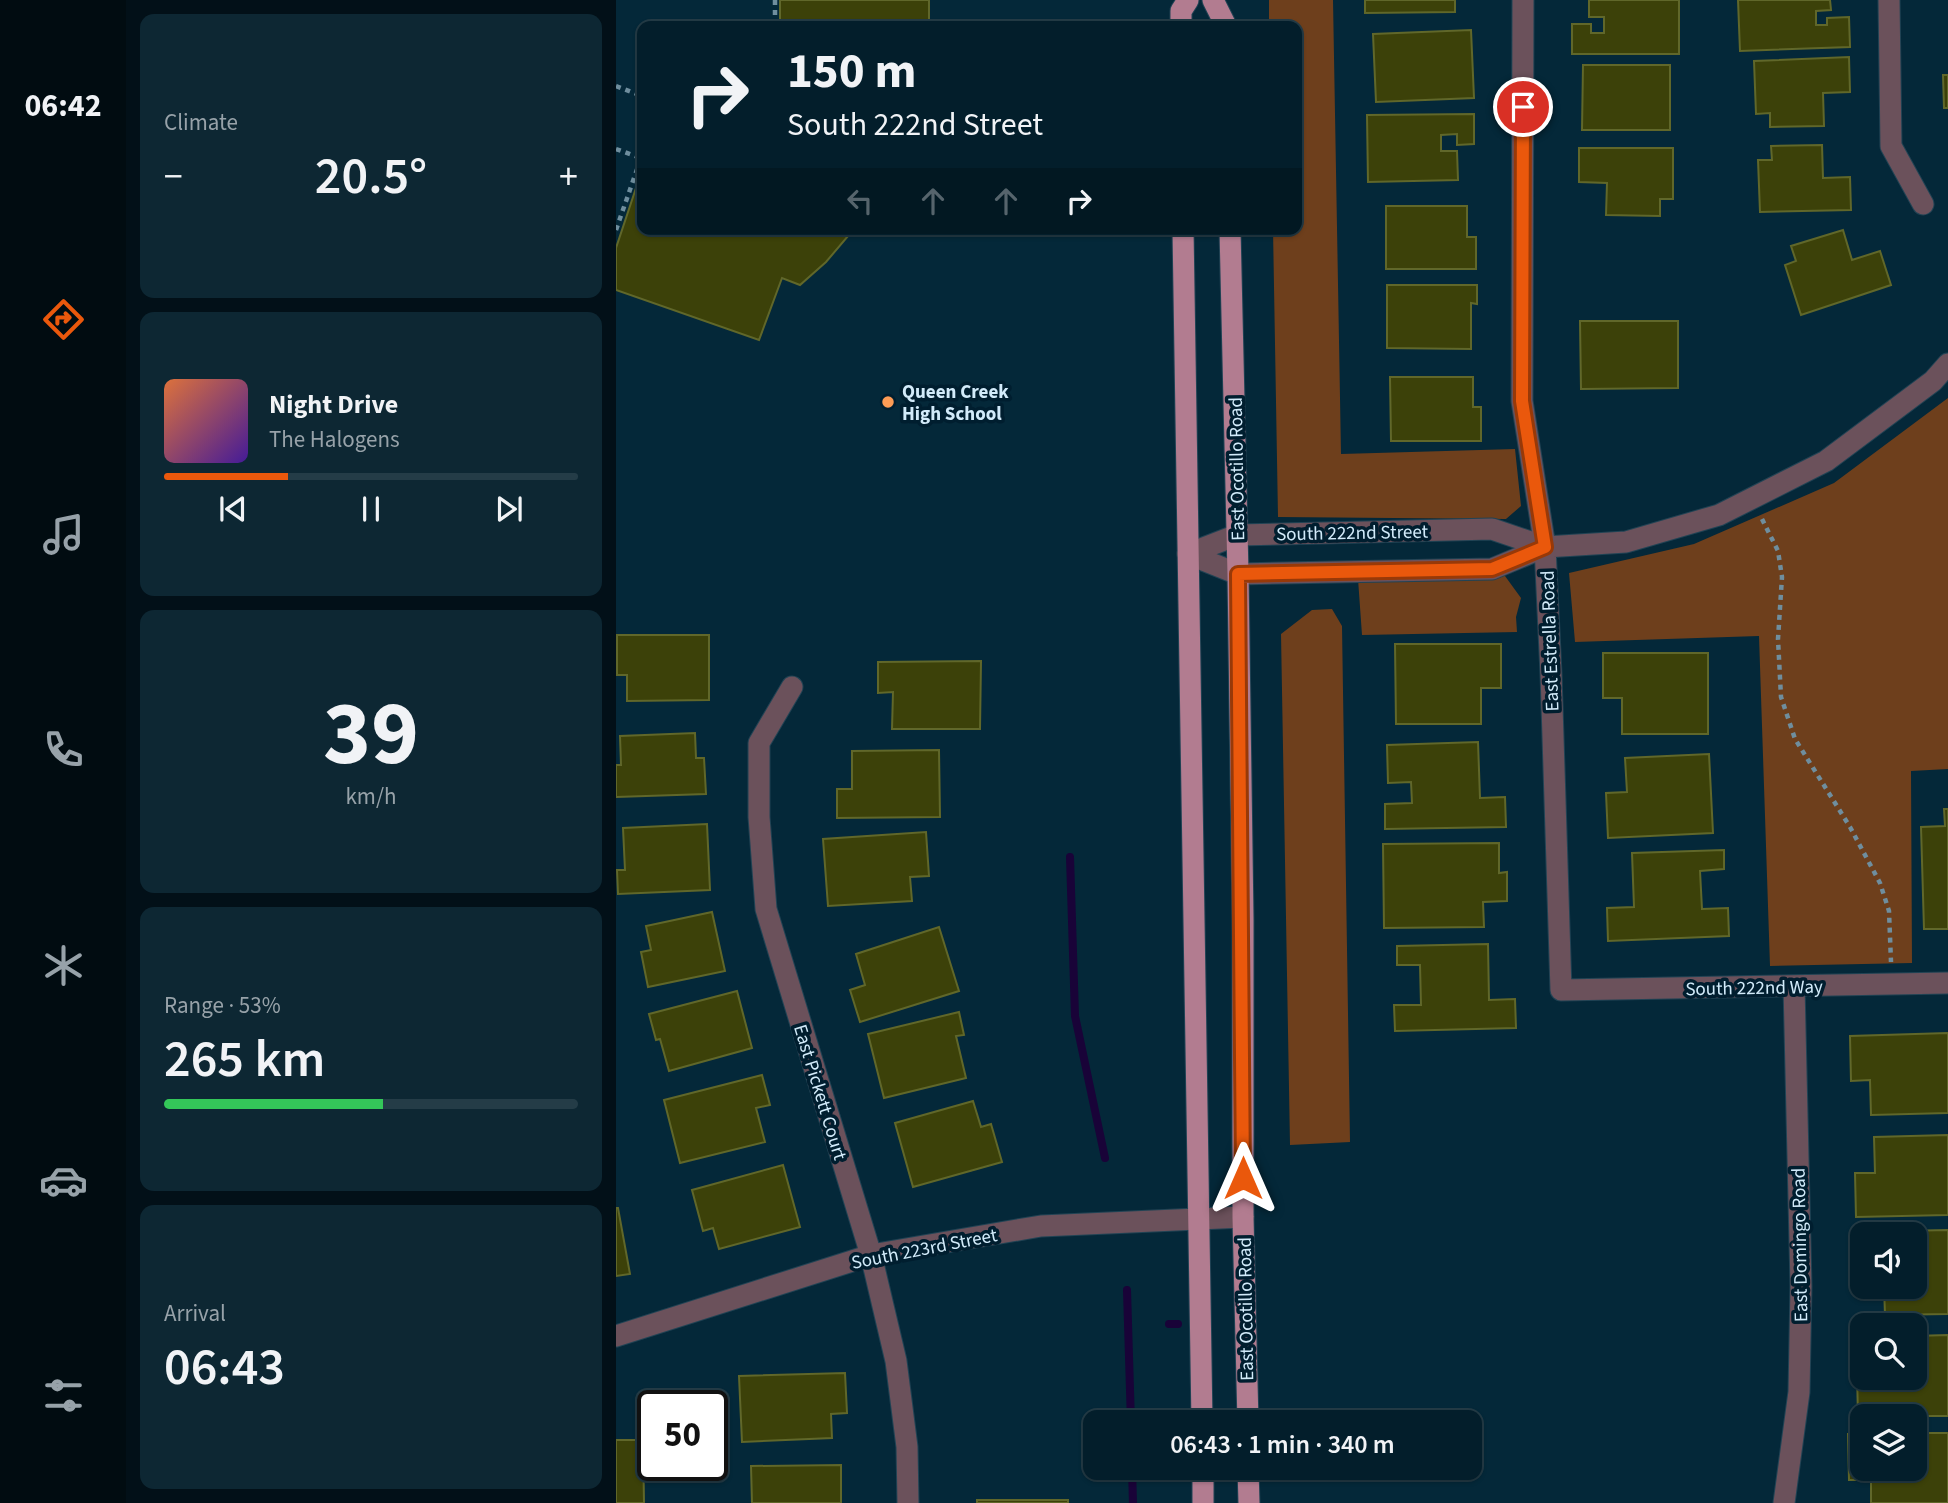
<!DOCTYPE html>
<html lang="en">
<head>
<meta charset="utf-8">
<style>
  body { margin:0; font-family:"Source Sans 3",sans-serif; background:#0d2733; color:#f1f3f6; height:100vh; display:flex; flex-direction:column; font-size:26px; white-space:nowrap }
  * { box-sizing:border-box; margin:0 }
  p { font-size:23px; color:#97a2a9 }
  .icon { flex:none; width:38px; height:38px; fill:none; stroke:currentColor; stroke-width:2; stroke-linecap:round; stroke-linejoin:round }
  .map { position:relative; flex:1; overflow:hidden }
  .drawer { display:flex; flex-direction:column; gap:14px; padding:14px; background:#021018; width:490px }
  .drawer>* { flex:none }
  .hud { position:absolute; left:21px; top:21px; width:665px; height:214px; border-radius:14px; box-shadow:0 2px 5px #0004,0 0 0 2px #243c47; background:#031e2b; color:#f1f3f6; overflow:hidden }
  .fabs { position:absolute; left:1234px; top:1222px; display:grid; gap:14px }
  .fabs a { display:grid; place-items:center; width:77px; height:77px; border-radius:14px; background:#031e2b; box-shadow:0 2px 5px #0004,0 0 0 2px #243c47; font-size:35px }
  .speed { position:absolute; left:21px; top:1390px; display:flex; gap:14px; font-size:35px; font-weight:700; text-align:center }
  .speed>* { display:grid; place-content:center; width:91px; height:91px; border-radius:50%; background:#031e2b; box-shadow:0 2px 5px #0004,0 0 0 2px #243c47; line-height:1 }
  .speed .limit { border:4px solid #111; border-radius:10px; background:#fff; color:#111 }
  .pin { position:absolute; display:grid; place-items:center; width:60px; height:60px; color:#fff; margin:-30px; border:4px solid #fff; border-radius:50%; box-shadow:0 2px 7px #0007 }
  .me { position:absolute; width:77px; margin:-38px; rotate:0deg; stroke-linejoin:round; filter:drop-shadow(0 0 5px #0008) }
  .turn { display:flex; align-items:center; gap:24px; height:147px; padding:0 35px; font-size:32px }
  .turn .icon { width:91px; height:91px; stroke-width:2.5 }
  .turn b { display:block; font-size:49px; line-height:60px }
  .lanes { display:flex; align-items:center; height:66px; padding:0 35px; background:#0003; justify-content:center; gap:35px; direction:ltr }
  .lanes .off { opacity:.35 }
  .big { font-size:52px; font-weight:600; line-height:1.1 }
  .drawer .card { flex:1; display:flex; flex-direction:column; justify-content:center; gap:10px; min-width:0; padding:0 24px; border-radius:14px; background:#0d2733 }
  .drawer .dial { align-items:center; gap:0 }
  .dial b { font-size:91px; line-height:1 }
  .song { display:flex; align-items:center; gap:21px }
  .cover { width:84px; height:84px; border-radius:10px; background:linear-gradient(135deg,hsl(20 70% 55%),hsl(260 70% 35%)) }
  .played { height:7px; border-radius:4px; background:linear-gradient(90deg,#ea580c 30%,#243c47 30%) }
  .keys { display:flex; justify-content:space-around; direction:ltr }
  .heat { display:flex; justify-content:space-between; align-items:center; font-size:38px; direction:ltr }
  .charge { height:10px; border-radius:5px; background:linear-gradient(90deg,#34c759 53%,#243c47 0) }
  .trip { position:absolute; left:467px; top:1410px; width:399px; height:70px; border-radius:14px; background:#031e2b; box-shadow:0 2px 5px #0004,0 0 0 2px #243c47; font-weight:600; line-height:70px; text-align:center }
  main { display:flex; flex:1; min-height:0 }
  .dock { display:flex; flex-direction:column; width:126px; justify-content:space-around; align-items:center; background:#010c11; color:#97a2a9 }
  .dock .icon { width:49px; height:49px }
  .dock .selected { color:#ea580c }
  .dock b { font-size:32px; color:#f1f3f6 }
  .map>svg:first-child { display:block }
</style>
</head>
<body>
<main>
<nav class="dock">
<b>06:42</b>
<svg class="icon selected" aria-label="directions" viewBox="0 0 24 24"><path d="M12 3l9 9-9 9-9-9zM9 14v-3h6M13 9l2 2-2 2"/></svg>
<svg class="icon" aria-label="music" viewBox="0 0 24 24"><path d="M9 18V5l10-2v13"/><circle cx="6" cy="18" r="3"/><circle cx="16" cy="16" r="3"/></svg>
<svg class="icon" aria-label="phone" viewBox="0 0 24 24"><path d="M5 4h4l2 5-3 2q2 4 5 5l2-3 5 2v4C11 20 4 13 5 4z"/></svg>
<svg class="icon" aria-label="climate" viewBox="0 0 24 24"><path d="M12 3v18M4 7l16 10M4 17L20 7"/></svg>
<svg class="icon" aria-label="car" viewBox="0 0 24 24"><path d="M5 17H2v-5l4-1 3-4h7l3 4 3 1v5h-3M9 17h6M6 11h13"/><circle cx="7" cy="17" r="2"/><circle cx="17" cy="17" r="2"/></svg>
<svg class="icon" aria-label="filters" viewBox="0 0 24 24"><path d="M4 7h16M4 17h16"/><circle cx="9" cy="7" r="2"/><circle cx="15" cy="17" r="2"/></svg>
</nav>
<section class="drawer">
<div class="card"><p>Climate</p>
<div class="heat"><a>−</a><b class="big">20.5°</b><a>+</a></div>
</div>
<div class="card">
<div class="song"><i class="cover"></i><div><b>Night Drive</b><p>The Halogens</p></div></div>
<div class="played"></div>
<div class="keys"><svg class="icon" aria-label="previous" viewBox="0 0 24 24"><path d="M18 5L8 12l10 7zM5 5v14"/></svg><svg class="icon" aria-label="pause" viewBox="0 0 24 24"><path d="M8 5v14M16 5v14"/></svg><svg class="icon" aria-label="next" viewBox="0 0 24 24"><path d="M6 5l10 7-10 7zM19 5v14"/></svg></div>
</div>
<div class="card dial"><b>39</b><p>km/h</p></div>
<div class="card"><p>Range · 53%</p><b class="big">265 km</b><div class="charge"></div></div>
<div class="card"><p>Arrival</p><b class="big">06:43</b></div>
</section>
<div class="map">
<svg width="1332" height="1503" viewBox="0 0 1332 1503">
  <rect width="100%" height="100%" fill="#042839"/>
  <path fill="#6e3f1c" d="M653,0h64l8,454 174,-5 6,57 -15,13 -228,-2 -5,-288h24v-203h-28z
    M1332,398v371l-37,2 1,192 -142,3 -11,-330 -184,6 -6,-69 125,-29 140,-61z
    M889,576l16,22 -5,19 1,15 -155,3 -4,-56z
    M716,609l10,17 8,516 -60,3 -9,-511 31,-24z"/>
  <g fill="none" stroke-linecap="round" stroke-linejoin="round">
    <path stroke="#190338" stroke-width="8" d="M454,857l5,159 30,142
      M511,1290l4,133
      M553,1324h9
      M516,1468l1,35"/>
  </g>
  <path fill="#3c4109" stroke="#60672a" stroke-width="2" d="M164,0h149v26h-149z
    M749,0h90v12l-90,1z
    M973,0h90v54h-107v-30h19v9h13v-16h-15z
    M1122,0h92l1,10 -15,1v14h11v-7l22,-1 1,30 -110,4z
    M855,30l3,68 -98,4 -3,-68z
    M1233,57l1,35 -27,1 1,33 -54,1v-14l-14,1 -2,-53z
    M967,65h87v65h-88z
    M1327,75h5v33h-4z
    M858,114v30l-17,1v-11l-16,1v16h16l1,29 -90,2 -1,-67z
    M1206,145l1,33 27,-1 1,33 -91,2 -2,-52h14l-1,-14z
    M963,148h94v51h-13v17l-54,-1 1,-32 -28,-1z
    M26,170v59h212l-28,33 -26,23 -18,-7 -23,62 -143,-50v-42z
    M770,206h81v31h9v32h-90z
    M1227,230l9,30 28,-9 11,34 -90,30 -16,-50 11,-4 -5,-15z
    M771,285h90v19l-6,-1v46l-84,-1z
    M964,321h98v67l-97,1z
    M774,377h83v30h8v34h-90z
    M1,635h92v65l-82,1v-26h-10z
    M779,644h106v44h-20v36h-85z
    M987,653h105v81h-86v-36h-19z
    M365,661l-1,68h-88l1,-37 -15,1v-31z
    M79,733l1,25h8l2,36 -90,3v-32h5l-1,-29z
    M862,742l2,56 25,-1 1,30 -121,2v-25l27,-1 -1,-21 -23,1 -1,-38z
    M323,750l1,67 -103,1v-29h15v-38z
    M1093,754l4,79 -105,5 -2,-45 21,-1 -2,-34z
    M1328,809h4v120h-24l-3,-102 24,-1z
    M91,824l3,66 -92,4 -1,-24h8l-2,-42z
    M310,832l3,44 -19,1 2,24 -84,5 -5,-67z
    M883,843v30l8,-1v29l-24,1 1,25 -100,1 -1,-84z
    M1108,850v19l-24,2 2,38 26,-1 1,28 -121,5 -1,-33 27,-1 -2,-54z
    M96,912l13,59 -77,16 -7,-35 10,-2 -5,-24z
    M323,927l20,64 -99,31 -10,-32 15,-5 -9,-31z
    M872,944l1,56 26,-1 1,29 -121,3 -1,-26h27l-1,-40h-23v-19z
    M121,991l15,57 -83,23 -9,-32 -4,1 -7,-26z
    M343,1012l5,23 -8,1 10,42 -82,20 -16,-64z
    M1332,1033v80l-77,2 -1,-35 -19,1 -1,-45z
    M146,1075l8,30 -14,3 9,34 -85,21 -16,-63z
    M357,1101l8,26 10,-3 11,38 -89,25 -18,-64z
    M1332,1135v80l-92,2 -1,-44h20l-1,-36z
    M167,1165l17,62 -81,22 -6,-21 -10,3 -11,-41z
    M0,1208h2l12,66 -14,2z
    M1332,1230v84l-63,1 -1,-29h30v-52h-52v28h-8v-30z
    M1332,1335v81h-86v2h-4l-1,-46h5v5h52v-41z
    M229,1373l2,40 -16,1 1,24 -90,4 -3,-66z
    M1298,1433h34v70h-77v-23h-22l-1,-46h14v34h52z
    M0,1440h27l1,63h-28z
    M225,1465v38h-89l-1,-37z
    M361,1500h91v3h-91z"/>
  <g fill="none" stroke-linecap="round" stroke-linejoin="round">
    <g stroke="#214354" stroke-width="23">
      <path id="minor" d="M907,0l-1,401 23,146 6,127 10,316 387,-7
        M1273,0l2,146 32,58
        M572,554l50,20 254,-5 53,-22 81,-5 93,-27 107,-54 107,-80 15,-17
        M572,554l49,-19 255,-6 53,18
        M176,687l-33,56v74l7,92 105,346 25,106 11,86 1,56
        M0,1336l255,-81 170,-29 202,-9
        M1168,1503l15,-111 2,-106 -7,-300"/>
    </g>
    <g stroke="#214354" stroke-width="23">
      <path id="major" d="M597,0l13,26
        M565,26v-15l7,-11
        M567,229l19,1194
        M614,229l8,345 5,345v298l5,206
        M587,1468v35
        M632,1468l1,35"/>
    </g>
    <path stroke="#6f8e9e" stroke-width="4.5" stroke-dasharray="5 5" stroke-linecap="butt" d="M159,0v26
      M0,86l26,10
      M0,149l25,9
      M0,230l26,-75
      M1146,519l16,32 4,26 -4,62 3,58 14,42 55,88 30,56 9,28 2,51"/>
    <use href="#minor" stroke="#6b515b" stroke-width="21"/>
    <use href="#major" stroke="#b27c90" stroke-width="21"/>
  </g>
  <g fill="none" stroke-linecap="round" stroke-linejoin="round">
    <g stroke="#983908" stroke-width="18">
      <path id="route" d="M627,1178l-5,-604 254,-5 53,-22 -23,-146 1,-294"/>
    </g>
    <use href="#route" stroke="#ea580c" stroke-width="12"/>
  </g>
  <circle fill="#fd9c55" stroke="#001e2f" stroke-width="2.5" cx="272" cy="402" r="7"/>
  <g text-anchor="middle" stroke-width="7" stroke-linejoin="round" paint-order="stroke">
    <g font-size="19" font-weight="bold" fill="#d2ebfa" stroke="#001e2f" text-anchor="start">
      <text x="286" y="398">Queen Creek<tspan x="286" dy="22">High School</tspan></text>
    </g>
    <g font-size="19" fill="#d2ebfa" stroke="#001e2f">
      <text transform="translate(620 469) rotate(-91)" y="7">East Ocotillo Road</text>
      <text transform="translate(736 532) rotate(-1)" y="7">South 222nd Street</text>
      <text transform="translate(933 641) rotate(-92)" y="7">East Estrella Road</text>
      <text transform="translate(1138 987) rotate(-1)" y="7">South 222nd Way</text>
      <text transform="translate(205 1092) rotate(73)" y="7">East Pickett Court</text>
      <text transform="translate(1183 1245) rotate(-91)" y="7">East Domingo Road</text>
      <text transform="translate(308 1248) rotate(-11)" y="7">South 223rd Street</text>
      <text transform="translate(629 1309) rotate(-91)" y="7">East Ocotillo Road</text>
    </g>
  </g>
</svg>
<div class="fabs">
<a><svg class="icon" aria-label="sound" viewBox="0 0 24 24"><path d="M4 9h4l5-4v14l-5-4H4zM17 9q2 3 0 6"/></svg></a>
<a><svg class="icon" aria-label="search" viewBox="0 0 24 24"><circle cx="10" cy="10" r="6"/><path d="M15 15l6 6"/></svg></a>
<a><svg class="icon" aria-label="layers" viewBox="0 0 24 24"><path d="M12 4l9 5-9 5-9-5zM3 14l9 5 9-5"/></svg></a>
</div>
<div class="speed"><div class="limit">50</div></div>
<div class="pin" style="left:907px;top:107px;background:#d93025"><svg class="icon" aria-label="arrive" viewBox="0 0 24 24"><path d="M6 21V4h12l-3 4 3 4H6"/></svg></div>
<svg class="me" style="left:627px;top:1178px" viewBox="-20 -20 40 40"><path d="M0-17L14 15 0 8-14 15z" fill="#ea580c" stroke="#fff" stroke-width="4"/></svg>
<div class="trip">06:43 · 1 min · 340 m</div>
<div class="hud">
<div class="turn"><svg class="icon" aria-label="right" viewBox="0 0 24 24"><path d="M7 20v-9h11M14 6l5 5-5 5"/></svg><div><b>150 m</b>South 222nd Street</div></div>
<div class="lanes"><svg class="icon off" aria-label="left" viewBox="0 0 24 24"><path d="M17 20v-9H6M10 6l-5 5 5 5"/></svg><svg class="icon off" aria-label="ahead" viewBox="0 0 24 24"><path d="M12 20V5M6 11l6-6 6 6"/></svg><svg class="icon off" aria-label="ahead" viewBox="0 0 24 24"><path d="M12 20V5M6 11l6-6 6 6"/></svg><svg class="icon" aria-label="right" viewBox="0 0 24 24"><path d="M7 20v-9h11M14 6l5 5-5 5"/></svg></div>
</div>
</div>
</main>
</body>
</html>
